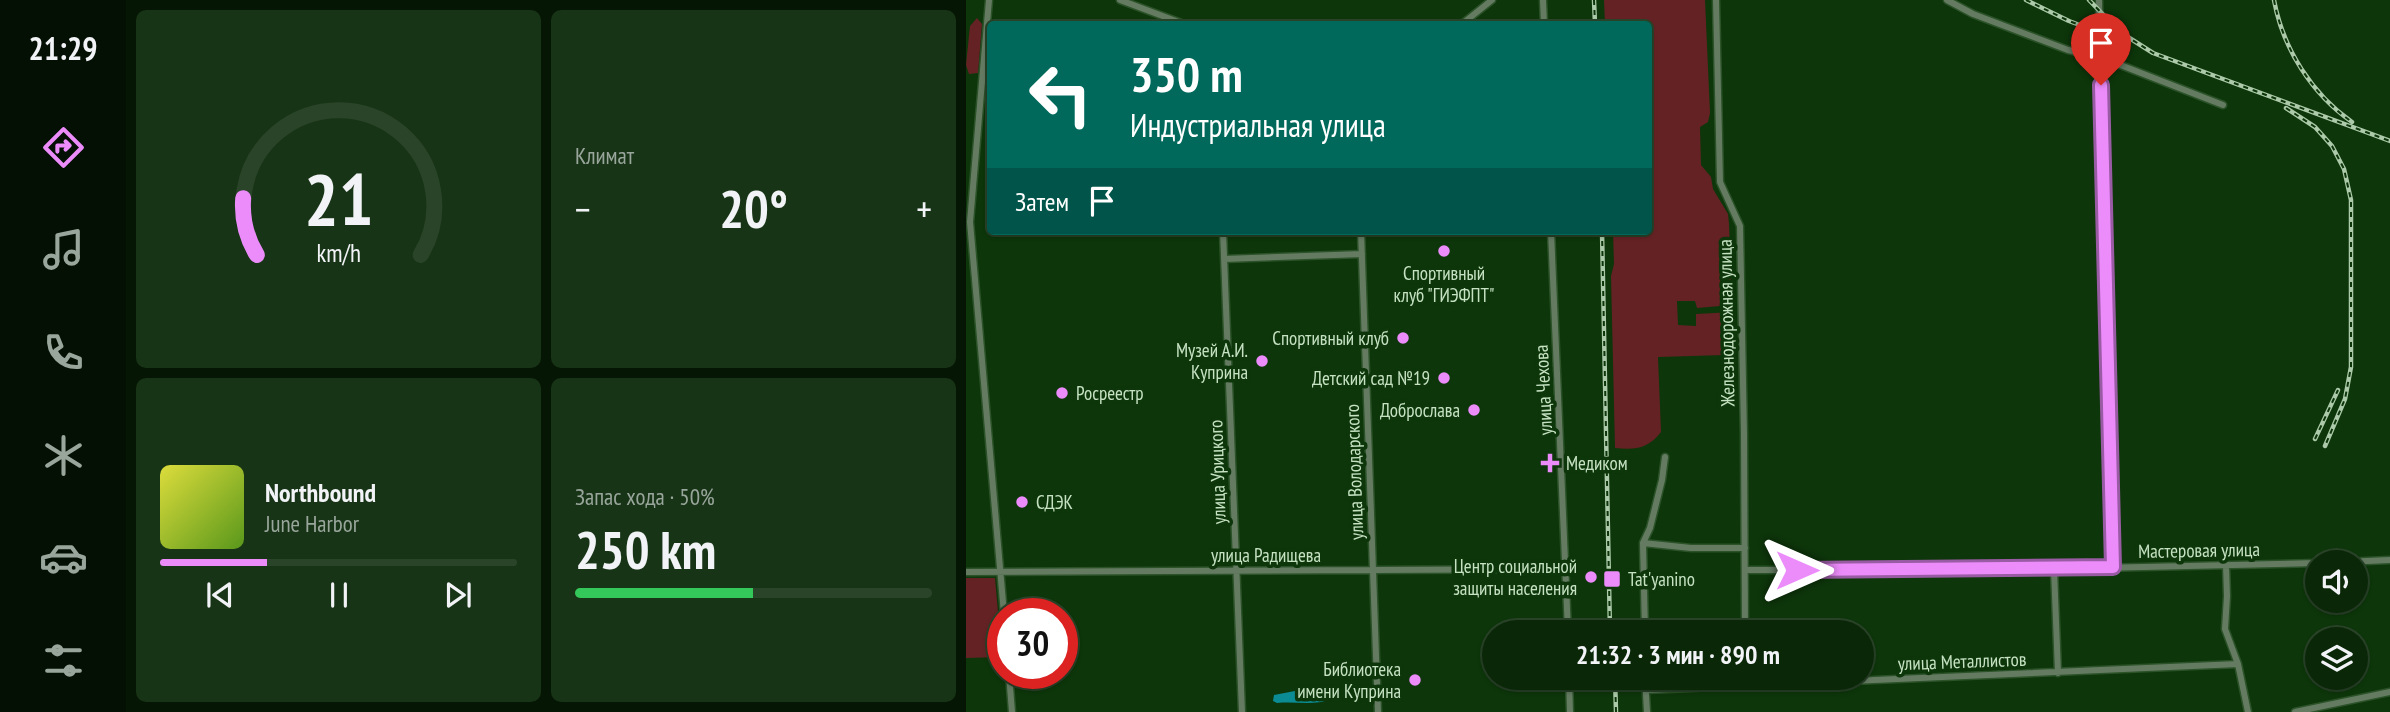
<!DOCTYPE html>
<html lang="ru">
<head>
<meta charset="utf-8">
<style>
  body { margin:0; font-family:"PT Sans Narrow",sans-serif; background:#183416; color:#f1f3f6; height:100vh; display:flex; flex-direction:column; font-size:26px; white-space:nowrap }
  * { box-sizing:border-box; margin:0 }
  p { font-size:23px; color:#99a69c }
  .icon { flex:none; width:38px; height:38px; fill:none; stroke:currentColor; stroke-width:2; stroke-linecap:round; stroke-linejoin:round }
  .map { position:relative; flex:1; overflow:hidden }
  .details { display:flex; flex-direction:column; gap:10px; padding:10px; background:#061604; width:840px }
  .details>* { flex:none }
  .banner { position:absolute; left:21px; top:21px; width:665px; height:214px; border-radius:7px; box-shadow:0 2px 5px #0004,0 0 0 2px #2a4429; background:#00695c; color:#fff; overflow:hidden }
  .fabs { position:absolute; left:1339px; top:550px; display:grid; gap:14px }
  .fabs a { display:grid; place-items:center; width:63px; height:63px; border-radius:50%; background:#0a2808; box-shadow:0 2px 5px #0004,0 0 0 2px #2a4429; font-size:35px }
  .speed { position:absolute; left:21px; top:598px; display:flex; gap:14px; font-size:35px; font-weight:700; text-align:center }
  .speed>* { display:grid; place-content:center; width:91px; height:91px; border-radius:50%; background:#0a2808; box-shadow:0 2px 5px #0004,0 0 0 2px #2a4429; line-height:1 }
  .speed .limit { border:10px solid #d22; background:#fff; color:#111 }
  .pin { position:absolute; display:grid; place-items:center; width:60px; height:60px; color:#fff; margin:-72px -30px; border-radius:50% 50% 50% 0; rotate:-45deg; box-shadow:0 0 7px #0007 }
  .pin .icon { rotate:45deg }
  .me { position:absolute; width:77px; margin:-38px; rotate:90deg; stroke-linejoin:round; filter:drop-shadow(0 0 5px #0008) }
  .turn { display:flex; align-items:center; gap:24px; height:147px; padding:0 28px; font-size:32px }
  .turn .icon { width:91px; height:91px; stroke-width:2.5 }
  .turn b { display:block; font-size:49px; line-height:60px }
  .then { display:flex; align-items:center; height:66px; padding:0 28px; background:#0003; gap:14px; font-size:26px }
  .big { font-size:52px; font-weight:600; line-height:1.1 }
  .details .widget { flex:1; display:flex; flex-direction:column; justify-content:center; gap:10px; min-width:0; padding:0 24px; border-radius:10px; background:#183416 }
  .details .dial { align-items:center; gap:0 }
  .dial svg { height:182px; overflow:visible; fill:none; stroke:#2a4429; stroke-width:7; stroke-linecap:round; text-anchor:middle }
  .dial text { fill:#f1f3f6; stroke:none }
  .song { display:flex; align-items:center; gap:21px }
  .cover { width:84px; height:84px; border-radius:10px; background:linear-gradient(135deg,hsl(60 70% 55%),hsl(90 70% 35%)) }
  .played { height:7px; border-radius:4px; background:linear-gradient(90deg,#ec8cfb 30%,#2a4429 30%) }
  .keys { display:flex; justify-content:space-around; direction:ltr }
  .heat { display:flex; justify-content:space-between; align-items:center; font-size:38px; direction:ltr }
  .charge { height:10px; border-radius:5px; background:linear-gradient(90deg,#34c759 50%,#2a4429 0) }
  .details .tiles { flex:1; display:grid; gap:10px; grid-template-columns:repeat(2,1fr) }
  .trip { position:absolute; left:516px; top:620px; width:392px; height:70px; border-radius:35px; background:#0a2808; box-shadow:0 2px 5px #0004,0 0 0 2px #2a4429; font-weight:600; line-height:70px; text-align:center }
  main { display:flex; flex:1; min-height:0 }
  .menu { display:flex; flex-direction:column; width:126px; justify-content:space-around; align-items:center; background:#041003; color:#99a69c }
  .menu .icon { width:49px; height:49px }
  .menu .selected { color:#ec8cfb }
  .menu b { font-size:32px; color:#f1f3f6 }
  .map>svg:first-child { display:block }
</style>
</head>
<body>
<main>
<nav class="menu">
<b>21:29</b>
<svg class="icon selected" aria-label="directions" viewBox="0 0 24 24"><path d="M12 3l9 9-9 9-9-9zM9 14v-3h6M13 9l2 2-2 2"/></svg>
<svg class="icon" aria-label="music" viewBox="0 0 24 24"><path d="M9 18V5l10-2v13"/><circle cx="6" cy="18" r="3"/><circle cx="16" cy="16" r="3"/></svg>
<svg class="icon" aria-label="phone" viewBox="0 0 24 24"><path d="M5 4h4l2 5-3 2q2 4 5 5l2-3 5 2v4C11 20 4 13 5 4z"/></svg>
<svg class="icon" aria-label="climate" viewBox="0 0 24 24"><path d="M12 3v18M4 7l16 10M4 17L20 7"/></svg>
<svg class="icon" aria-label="car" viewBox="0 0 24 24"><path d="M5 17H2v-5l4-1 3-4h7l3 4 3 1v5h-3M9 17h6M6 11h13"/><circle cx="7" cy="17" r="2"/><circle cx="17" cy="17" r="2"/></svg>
<svg class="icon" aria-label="filters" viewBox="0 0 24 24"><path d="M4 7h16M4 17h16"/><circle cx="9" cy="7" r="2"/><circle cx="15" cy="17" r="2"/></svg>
</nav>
<section class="details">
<div class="tiles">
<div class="widget dial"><svg viewBox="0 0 100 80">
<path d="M14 69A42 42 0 1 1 86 69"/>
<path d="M14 69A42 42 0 0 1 8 44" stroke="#ec8cfb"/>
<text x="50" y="56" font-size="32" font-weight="700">21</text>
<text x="50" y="72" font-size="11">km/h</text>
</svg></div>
<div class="widget"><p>Климат</p>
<div class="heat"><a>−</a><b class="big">20°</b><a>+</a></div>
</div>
<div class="widget">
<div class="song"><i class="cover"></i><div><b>Northbound</b><p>June Harbor</p></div></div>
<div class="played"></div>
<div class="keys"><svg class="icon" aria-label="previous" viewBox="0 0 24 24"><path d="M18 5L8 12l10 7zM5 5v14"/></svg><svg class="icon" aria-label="pause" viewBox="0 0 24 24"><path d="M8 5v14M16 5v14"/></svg><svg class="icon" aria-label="next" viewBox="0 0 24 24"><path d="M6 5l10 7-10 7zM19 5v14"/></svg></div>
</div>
<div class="widget"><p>Запас хода · 50%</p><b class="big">250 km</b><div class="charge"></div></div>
</div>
</section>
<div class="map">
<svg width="1424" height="712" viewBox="0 0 1424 712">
  <rect width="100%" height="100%" fill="#0d360a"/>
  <path fill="#652224" d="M638,0h101l5,113 -2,9 -8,5 1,38 10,12 2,12 15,25 1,10 3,81 -35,3 -2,-7h-18l1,24 18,1v-12l37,-2 4,59 -2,5 -10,1 -1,-22 -66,2 3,75c-13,17 -26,18 -46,16l-4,-172 3,-12 -1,-33h35v-207h-43z
    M11,18l5,6 -4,49 -9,1 -3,-9 4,-39z
    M0,578h29l7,79 -36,1z"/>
  <path fill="#0b8c94" d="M334,690l31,1v8c-17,7 -35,2 -54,4l-4,-2 1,-6z"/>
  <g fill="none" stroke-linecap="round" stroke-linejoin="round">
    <g stroke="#2b5228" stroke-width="9">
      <path id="minor" d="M23,0l-19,222 34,392
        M154,0l64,24
        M577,0l1,24
        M750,0l4,182 20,44 4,208 1,198
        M981,0l26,14 95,36 32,7 123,48
        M1133,0l14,567
        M496,24l30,-24
        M257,231l19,481
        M395,231l17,481
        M585,231l17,401
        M258,259l138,-5
        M677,543l48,5h54
        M1377,562l47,-2
        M1260,565l1,31 -2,33 13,35 10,48
        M1088,569l4,104
        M779,570l309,-1 263,-6
        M0,572l600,-3
        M679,632l-2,-89 7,-15 12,-48 3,-23
        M43,674l3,38
        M603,677l1,35
        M679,677l2,35
        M680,690l592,-26
        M1329,712l95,-20"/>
    </g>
    <use href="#minor" stroke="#647b62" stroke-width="6"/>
    <g stroke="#accaa9" stroke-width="4.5">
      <path id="rail" d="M628,0l1,24
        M1060,0l43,21 58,22
        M1123,0l31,32 33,21 237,88
        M1308,0c9,49 38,94 78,122
        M1320,108l29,19 17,19 12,23 7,31v167l-6,32 -20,47
        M636,231l8,401
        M1349,439l23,-49
        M649,677l1,35"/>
    </g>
    <use href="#rail" stroke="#0d360a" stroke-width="2" stroke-dasharray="5" stroke-linecap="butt"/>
  </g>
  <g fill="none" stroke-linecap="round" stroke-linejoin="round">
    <g stroke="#995ba3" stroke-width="18">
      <path id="route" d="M831,570l316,-3 -12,-482"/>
    </g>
    <use href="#route" stroke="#ec8cfb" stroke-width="12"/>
  </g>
  <g fill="#ec8cfb" stroke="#0d360a" stroke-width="2.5">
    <circle cx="478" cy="251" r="7"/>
    <circle cx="437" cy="338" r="7"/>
    <circle cx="296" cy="361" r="7"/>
    <circle cx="478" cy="378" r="7"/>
    <circle cx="96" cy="393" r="7"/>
    <circle cx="508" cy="410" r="7"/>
    <path d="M580.5 452.5h7v7h7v7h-7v7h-7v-7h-7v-7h7z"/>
    <circle cx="56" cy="502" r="7"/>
    <circle cx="625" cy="577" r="7"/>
    <rect x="637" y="570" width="18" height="18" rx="3.5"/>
    <circle cx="449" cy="680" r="7"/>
  </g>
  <g text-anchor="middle" stroke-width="7" stroke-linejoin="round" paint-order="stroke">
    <g font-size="19" fill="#c6e2c3" stroke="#0d360a" text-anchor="end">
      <text x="478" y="280" text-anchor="middle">Спортивный<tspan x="478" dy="22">клуб "ГИЭФПТ"</tspan></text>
      <text x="423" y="345">Спортивный клуб</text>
      <text x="282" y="357">Музей А.И.<tspan x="282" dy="22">Куприна</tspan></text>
      <text x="464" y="385">Детский сад №19</text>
      <text x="110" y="400" text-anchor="start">Росреестр</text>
      <text x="494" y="417">Доброслава</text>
      <text x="600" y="470" text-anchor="start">Медиком</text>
      <text x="70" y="509" text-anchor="start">СДЭК</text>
      <text x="611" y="573">Центр социальной<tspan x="611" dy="22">защиты населения</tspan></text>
      <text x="662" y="586" text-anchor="start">Tat'yanino</text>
      <text x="435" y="676">Библиотека<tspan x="435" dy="22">имени Куприна</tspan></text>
    </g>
    <g font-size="19" fill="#c6e2c3" stroke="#0d360a">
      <text transform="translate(760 323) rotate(-91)" y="7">Железнодорожная улица</text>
      <text transform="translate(577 390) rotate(-93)" y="7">улица Чехова</text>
      <text transform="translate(251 472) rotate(-92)" y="7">улица Урицкого</text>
      <text transform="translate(388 472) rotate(-92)" y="7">улица Володарского</text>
      <text transform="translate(1233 550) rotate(-1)" y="7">Мастеровая улица</text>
      <text x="300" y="562">улица Радищева</text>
      <text transform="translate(996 661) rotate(-2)" y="7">улица Металлистов</text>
    </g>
  </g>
</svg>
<div class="fabs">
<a><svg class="icon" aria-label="sound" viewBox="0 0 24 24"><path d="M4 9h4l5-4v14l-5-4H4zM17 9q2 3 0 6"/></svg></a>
<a><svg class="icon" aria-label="layers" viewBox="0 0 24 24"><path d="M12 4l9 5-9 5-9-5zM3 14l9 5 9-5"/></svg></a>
</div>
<div class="speed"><div class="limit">30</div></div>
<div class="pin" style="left:1135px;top:85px;background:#d93025"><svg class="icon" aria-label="arrive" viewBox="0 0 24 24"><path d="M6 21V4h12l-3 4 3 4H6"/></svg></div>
<svg class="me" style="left:831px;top:570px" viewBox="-20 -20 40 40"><path d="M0-17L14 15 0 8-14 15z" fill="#ec8cfb" stroke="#fff" stroke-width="4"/></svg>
<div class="trip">21:32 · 3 мин · 890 m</div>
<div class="banner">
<div class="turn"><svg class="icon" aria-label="left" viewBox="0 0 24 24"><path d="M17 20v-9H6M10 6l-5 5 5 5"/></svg><div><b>350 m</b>Индустриальная улица</div></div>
<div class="then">Затем<svg class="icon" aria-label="arrive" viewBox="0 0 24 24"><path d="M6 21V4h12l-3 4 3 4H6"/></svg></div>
</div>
</div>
</main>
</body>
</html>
